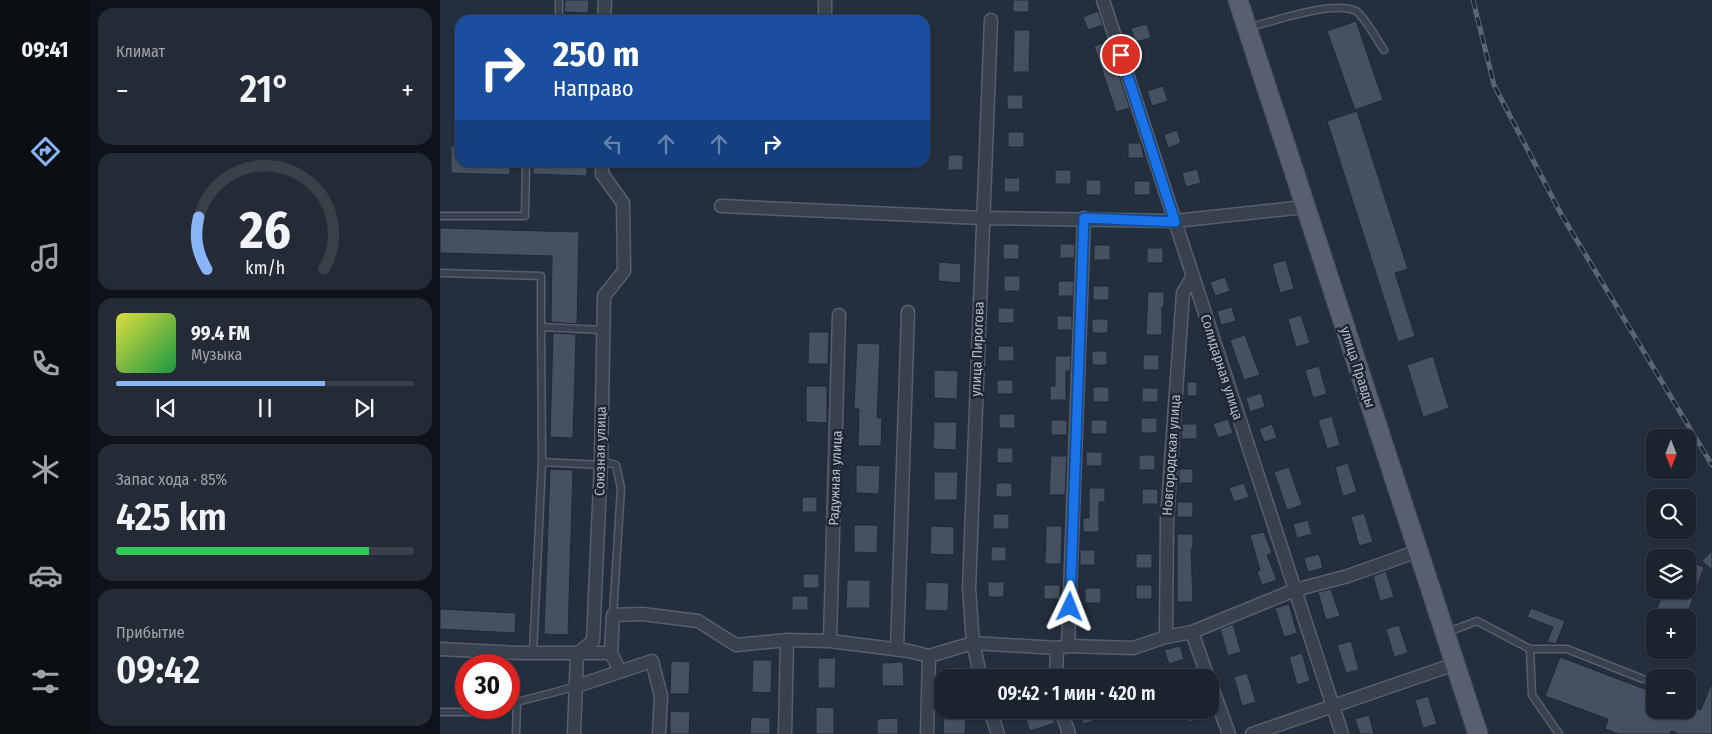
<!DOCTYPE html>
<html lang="ru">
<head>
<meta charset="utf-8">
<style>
  body { margin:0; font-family:"Fira Sans Condensed",sans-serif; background:#242b36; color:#f1f3f6; height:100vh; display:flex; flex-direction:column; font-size:19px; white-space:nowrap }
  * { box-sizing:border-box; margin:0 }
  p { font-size:16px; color:#a0a4aa }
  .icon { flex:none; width:28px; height:28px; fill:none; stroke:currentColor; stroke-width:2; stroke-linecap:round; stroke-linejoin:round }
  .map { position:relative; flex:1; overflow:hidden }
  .sheet { display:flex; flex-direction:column; gap:8px; padding:8px; background:#0f1319; width:350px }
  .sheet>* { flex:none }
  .banner { position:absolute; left:15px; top:15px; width:475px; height:152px; border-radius:15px; box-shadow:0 1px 4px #0004,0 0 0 1px #39404a; background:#1a4fa0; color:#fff; overflow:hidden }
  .needle { width:32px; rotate:180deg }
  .buttons { position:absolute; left:1206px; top:429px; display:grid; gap:10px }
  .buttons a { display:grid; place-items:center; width:50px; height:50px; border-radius:10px; background:#1b232e; box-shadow:0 1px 4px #0004,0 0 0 1px #39404a; font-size:25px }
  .speed { position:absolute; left:15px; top:654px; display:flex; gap:10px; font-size:25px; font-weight:700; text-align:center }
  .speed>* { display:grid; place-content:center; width:65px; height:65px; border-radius:50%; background:#1b232e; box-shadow:0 1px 4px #0004,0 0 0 1px #39404a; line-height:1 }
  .speed .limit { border:8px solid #d22; background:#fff; color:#111 }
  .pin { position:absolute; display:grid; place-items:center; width:42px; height:42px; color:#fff; margin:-21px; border:2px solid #fff; border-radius:50%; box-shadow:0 1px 5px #0007 }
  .me { position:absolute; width:55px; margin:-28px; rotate:2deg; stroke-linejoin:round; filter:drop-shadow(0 0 4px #0008) }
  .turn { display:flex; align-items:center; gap:18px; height:105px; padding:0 15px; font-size:22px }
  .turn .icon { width:65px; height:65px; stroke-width:2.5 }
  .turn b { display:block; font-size:35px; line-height:42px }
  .lanes { display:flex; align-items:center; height:48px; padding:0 15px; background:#0003; justify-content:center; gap:25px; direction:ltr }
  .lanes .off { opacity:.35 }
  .big { font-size:38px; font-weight:600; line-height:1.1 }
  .sheet .widget { flex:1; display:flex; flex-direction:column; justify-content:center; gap:8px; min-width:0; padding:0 18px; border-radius:15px; background:#242b36 }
  .sheet .dial { align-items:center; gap:0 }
  .dial svg { height:130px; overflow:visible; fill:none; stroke:#39404a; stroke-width:7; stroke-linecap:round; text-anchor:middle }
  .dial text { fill:#f1f3f6; stroke:none }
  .song { display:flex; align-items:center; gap:15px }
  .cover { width:60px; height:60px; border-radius:8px; background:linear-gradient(135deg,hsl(60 70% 55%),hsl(140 70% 35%)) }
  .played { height:5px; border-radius:2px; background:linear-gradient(90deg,#8ab4f8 70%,#39404a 70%) }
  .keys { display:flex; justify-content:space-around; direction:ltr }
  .heat { display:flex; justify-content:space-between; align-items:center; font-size:28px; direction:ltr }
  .charge { height:8px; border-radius:4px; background:linear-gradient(90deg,#34c759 85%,#39404a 0) }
  .trip { position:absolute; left:494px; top:669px; width:285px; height:50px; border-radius:15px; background:#1b232e; box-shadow:0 1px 4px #0004,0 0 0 1px #39404a; font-weight:600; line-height:50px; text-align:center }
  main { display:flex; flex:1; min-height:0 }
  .dock { display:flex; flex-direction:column; width:90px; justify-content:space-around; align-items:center; background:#0b0e12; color:#a0a4aa }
  .dock .icon { width:35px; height:35px }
  .dock .active { color:#8ab4f8 }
  .dock b { font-size:22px; color:#f1f3f6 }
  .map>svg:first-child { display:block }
</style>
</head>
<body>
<main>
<nav class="dock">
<b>09:41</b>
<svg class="icon active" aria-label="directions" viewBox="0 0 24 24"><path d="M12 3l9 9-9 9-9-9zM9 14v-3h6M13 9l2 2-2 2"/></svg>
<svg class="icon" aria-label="music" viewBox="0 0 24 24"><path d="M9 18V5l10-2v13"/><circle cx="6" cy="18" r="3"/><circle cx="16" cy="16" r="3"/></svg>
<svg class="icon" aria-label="phone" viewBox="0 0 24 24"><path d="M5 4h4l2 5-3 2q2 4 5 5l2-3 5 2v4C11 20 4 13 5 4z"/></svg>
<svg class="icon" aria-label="climate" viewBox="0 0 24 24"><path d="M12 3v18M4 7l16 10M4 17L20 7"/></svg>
<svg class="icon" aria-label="car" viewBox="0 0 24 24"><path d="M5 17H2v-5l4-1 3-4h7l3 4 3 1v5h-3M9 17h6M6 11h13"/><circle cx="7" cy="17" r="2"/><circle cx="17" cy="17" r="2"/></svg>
<svg class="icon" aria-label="filters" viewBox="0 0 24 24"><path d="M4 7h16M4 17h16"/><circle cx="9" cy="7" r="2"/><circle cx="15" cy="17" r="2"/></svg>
</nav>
<section class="sheet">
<div class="widget"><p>Климат</p>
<div class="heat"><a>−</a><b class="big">21°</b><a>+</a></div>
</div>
<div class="widget dial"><svg viewBox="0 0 100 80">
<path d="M14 69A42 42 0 1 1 86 69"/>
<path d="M14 69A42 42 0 0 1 9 37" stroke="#8ab4f8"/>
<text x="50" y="56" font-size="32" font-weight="700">26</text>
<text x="50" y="72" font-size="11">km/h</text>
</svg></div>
<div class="widget">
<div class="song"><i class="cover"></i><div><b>99.4 FM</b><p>Музыка</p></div></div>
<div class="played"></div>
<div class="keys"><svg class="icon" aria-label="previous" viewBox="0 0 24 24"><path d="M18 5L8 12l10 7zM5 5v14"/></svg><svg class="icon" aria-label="pause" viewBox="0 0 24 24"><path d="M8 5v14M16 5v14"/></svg><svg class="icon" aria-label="next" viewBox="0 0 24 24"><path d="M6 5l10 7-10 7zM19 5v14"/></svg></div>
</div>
<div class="widget"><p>Запас хода · 85%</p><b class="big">425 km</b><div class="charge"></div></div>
<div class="widget"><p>Прибытие</p><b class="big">09:42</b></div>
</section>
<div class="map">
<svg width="1272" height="734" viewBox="0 0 1272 734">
  <rect width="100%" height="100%" fill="#242f3e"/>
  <path fill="#455162" stroke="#1f2835" d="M125,0h24l-1,13 -24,-1z
    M573,0h16v12h-16z
    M658,11l5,14 -15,5 -5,-13z
    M916,21l27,79 -28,10 -28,-79z
    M707,24l4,14 -16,4 -4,-14z
    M574,30h16l-1,42h-16z
    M668,42l22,66 -14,4 -22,-66z
    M723,86l5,15 -16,5 -5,-15z
    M567,95h16v14h-16z
    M917,111l51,158 -13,4 20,63 -17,6 -71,-221z
    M737,130l4,13 -13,5 -4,-13z
    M568,132h16v15h-16z
    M688,143h13l3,15h-16z
    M11,146h9v16h50v13l-59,-2z
    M508,155h15v15h-15z
    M93,162h54v14l-54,-2z
    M757,169l4,14 -15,4 -4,-14z
    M615,170h16v14h-16z
    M564,178h16v14h-16z
    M646,180h15v15h-15z
    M694,181h16v14h-16z
    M0,228l139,4 -2,92 -26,-2 1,-66 -112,-3z
    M563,244h16v15h-16z
    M620,244h15l-1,14h-14z
    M654,245h16v15h-16z
    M707,248h16v15h-16z
    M846,260l8,29 -14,4 -8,-29z
    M499,262l22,2 -1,19 -22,-2z
    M564,276h16v15h-16z
    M785,277l5,14 -15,5 -5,-14z
    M618,281h16l-1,15h-15z
    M653,286h16v14h-16z
    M708,292h16v15h-2v28h-16z
    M792,307l4,14 -15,4 -4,-14z
    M558,308h16v15h-16z
    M861,315l9,28 -14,4 -8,-28z
    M617,316h15v14h-15z
    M652,319h16v14h-16z
    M369,332h20l-1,32h-20z
    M113,333l23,1 -3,104 -23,-1z
    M805,335l15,40 -16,5 -14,-40z
    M417,343l23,1 -3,74h5l-1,28h-23l1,-37h-5z
    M558,346h16v15h-16z
    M652,351h15v14h-15z
    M703,355h16v15h-16z
    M615,356h16l-1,15h-4v29h-16v-14h5z
    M993,356l16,52 -26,9 -16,-52z
    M879,366l8,28 -14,4 -8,-28z
    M494,370l24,1 -1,28 -23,-1z
    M557,380h16v14h-16z
    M747,382h10v14h-10z
    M366,386h21v37l-21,-1z
    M653,387h16v15h-16z
    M702,388h16v14h-16z
    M821,393l4,14 -15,5 -4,-14z
    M559,414h16v14h-16z
    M892,416l8,29 -13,4 -9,-29z
    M701,418h16v15h-16z
    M788,419l5,14 -15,5 -5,-14z
    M611,420h16v15h-16z
    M651,420h16v14h-16z
    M494,422h23l-1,28 -23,-1z
    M742,424h15v15h-16z
    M832,424l5,14 -13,4 -5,-13z
    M557,448h16v15h-16z
    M646,452h16v14h-16z
    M699,455h16v15h-16z
    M611,456h16l-2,39h-16z
    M908,463l9,29 -14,4 -8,-29z
    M416,465l24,1 -1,28 -23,-1z
    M849,467l13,38 -15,5 -13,-38z
    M110,469l23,1 -5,165 -24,-1z
    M739,469h14v14h-15z
    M494,472h24l-1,28h-23z
    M556,483h16v14h-16z
    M804,483l5,14 -15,5 -5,-14z
    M649,488h16v14h-6v30h-16v-14h6z
    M702,489h16v15h-16z
    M362,497h15v15h-15z
    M737,502h16v15h-16z
    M924,513l9,29 -14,4 -8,-29z
    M553,514h16v15h-16z
    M868,520l4,14 -15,4 -4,-14z
    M414,525h24l-1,28 -23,-1z
    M491,526l23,1v28l-24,-1z
    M606,526h16l-1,38h-16z
    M824,532l8,21 -5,2 10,25 -15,5 -5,-13 3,-2 -10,-35z
    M737,534h16v15h-2l2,53h-16z
    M551,547h15v14h-15z
    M640,550h15v15h-15z
    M1272,551v19l-10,-9z
    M696,554h16v14h-16z
    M879,554l4,14 -15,4 -4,-14z
    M1248,561l16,6 -18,51h-5l-24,-9 7,-19h24z
    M946,571l8,26 -14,4 -7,-25z
    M363,574h16v14h-16z
    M407,580h23v28h-24z
    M486,582l23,1 -1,28 -23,-1z
    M548,582h16v15h-16z
    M604,585h16v14h-16z
    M696,585h16v14h-16z
    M645,588h16v15h-16z
    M891,589l9,27 -14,4 -8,-28z
    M352,596h16v14h-16z
    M849,604l8,29 -13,4 -9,-29z
    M1091,608l34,13 -9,23 -9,-2 6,-15 -26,-10z
    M0,609l76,4 -1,20 -75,-4z
    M793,624l8,28 -13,4 -8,-27z
    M959,625l9,28 -14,4 -8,-28z
    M911,641l8,29 -13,3 -9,-28z
    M740,646l4,13 -15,5 -5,-14z
    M862,653l8,28 -13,4 -8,-28z
    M1120,657l95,36v17h33v-5l13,5 11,-28v52h-34l-7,-3 -1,3h-51l-14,-5 3,-10 -63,-23z
    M378,658h18l-1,30h-17z
    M313,660h19l-1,33 -19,-1z
    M231,661l19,1 -1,32h-19z
    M463,662l1,24h-22v-23z
    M504,668h12v10h-12z
    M807,673l9,29 -14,4 -8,-29z
    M988,696l9,28 -14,4 -8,-28z
    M376,707l18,1v26h-18z
    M583,710h28l4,13 -25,8z
    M639,710h25l2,7 -23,7z
    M744,710h20l2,7 -18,5z
    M230,711l20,1 -1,22h-19z
    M504,712h22l-1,22h-22z
    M929,715l5,19h-14l-5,-15z
    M311,717l19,1v16h-20z
    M458,718v16h-21v-15z"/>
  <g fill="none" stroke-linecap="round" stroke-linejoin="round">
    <g stroke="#565f6c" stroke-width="9">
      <path id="lane" d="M119,20v-20
        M810,27c25,-6 84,-27 106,-16 9,6 21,29 28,39
        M0,216h85l1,-54
        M0,273l101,3v51l61,3
        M101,327l1,135 59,3
        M161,461l15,4 5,23 -8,127
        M1008,632l29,-11 53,28
        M93,653l9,-191
        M0,712h38l17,-4
        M76,734l1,-32 57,-15
        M1119,734l-27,-39 -2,-46h37l76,30"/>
    </g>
    <g stroke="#565f6c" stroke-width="15">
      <path id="street" d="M385,0v13
        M663,0l239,734
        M164,20l1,-20
        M281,206l261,12 193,3 130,-14
        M752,632l16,46
        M726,637l1,-118 16,-226 10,-17
        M390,641l9,-326
        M628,646l16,-428
        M0,649l80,4h91l9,18
        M457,649l11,-337
        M171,653l2,-38 29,-1 56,7 38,24 51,-5 43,1 79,10 20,5 44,-13 84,5 11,-2 65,2 33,-11 26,-5 103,-42 53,-14 70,-25
        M541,678l-8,-35 -4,-55 22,-568
        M616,678l1,-30
        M770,682l19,52
        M134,687l78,-26 9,35 -2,38
        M550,710l8,24
        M621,710l8,24
        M134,734l3,-80 16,-13 8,-180 3,-165 20,-25 -1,-68 -21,-29v-12
        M345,734l2,-94
        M487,734l2,-78
        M812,734l203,-70"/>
    </g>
    <g stroke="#414a57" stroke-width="21">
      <path id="primary" d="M798,0l240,734"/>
    </g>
    <use href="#lane" stroke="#38414e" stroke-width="6"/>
    <use href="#street" stroke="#38414e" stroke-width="12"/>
    <use href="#primary" stroke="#56606e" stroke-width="19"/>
    <g stroke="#5a6575" stroke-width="5">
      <path id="rail" d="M1033,0l21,85 67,129 151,251"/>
    </g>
    <use href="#rail" stroke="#1d2633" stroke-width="3" stroke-dasharray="9" stroke-linecap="butt"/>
  </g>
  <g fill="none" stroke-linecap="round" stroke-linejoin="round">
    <g stroke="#114b97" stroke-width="12">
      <path id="route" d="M630,607l14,-389 91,4 -54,-167"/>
    </g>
    <use href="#route" stroke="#1a73e8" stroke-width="9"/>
  </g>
  <g text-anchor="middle" stroke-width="5" stroke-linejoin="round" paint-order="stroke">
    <g font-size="14" fill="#b4bcc9" stroke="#1d2633">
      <text transform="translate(537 349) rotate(-88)" y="5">улица Пирогова</text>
      <text transform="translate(782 367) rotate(72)" y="5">Солидарная улица</text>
      <text transform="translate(918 367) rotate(72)" y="5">улица Правды</text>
      <text transform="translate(160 451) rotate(-89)" y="5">Союзная улица</text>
      <text transform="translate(731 455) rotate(-86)" y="5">Новгородская улица</text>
      <text transform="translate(395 478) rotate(-88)" y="5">Радужная улица</text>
    </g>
  </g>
</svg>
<div class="buttons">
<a><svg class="needle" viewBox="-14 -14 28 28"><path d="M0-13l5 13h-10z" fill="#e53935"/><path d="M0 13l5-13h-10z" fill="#a0a4aa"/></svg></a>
<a><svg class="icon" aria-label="search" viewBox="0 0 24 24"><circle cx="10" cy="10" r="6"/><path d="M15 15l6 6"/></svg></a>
<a><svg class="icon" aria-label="layers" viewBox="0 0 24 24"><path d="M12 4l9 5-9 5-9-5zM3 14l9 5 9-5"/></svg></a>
<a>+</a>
<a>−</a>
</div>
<div class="speed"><div class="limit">30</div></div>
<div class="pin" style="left:681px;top:55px;background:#d93025"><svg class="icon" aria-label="arrive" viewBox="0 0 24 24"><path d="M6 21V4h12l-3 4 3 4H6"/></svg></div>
<svg class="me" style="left:630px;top:607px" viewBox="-20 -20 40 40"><path d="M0-17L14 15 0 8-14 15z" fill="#1a73e8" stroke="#fff" stroke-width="4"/></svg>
<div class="trip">09:42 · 1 мин · 420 m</div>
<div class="banner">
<div class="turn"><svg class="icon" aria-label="right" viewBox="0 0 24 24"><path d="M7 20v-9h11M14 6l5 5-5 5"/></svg><div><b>250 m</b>Направо</div></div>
<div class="lanes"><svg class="icon off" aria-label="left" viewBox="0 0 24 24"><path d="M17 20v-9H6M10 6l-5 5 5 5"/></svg><svg class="icon off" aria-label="ahead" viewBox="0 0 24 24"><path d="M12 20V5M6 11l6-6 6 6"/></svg><svg class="icon off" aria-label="ahead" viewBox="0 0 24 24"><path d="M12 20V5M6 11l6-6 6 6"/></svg><svg class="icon" aria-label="right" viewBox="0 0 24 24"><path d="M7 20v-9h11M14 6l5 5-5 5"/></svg></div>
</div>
</div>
</main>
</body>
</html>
